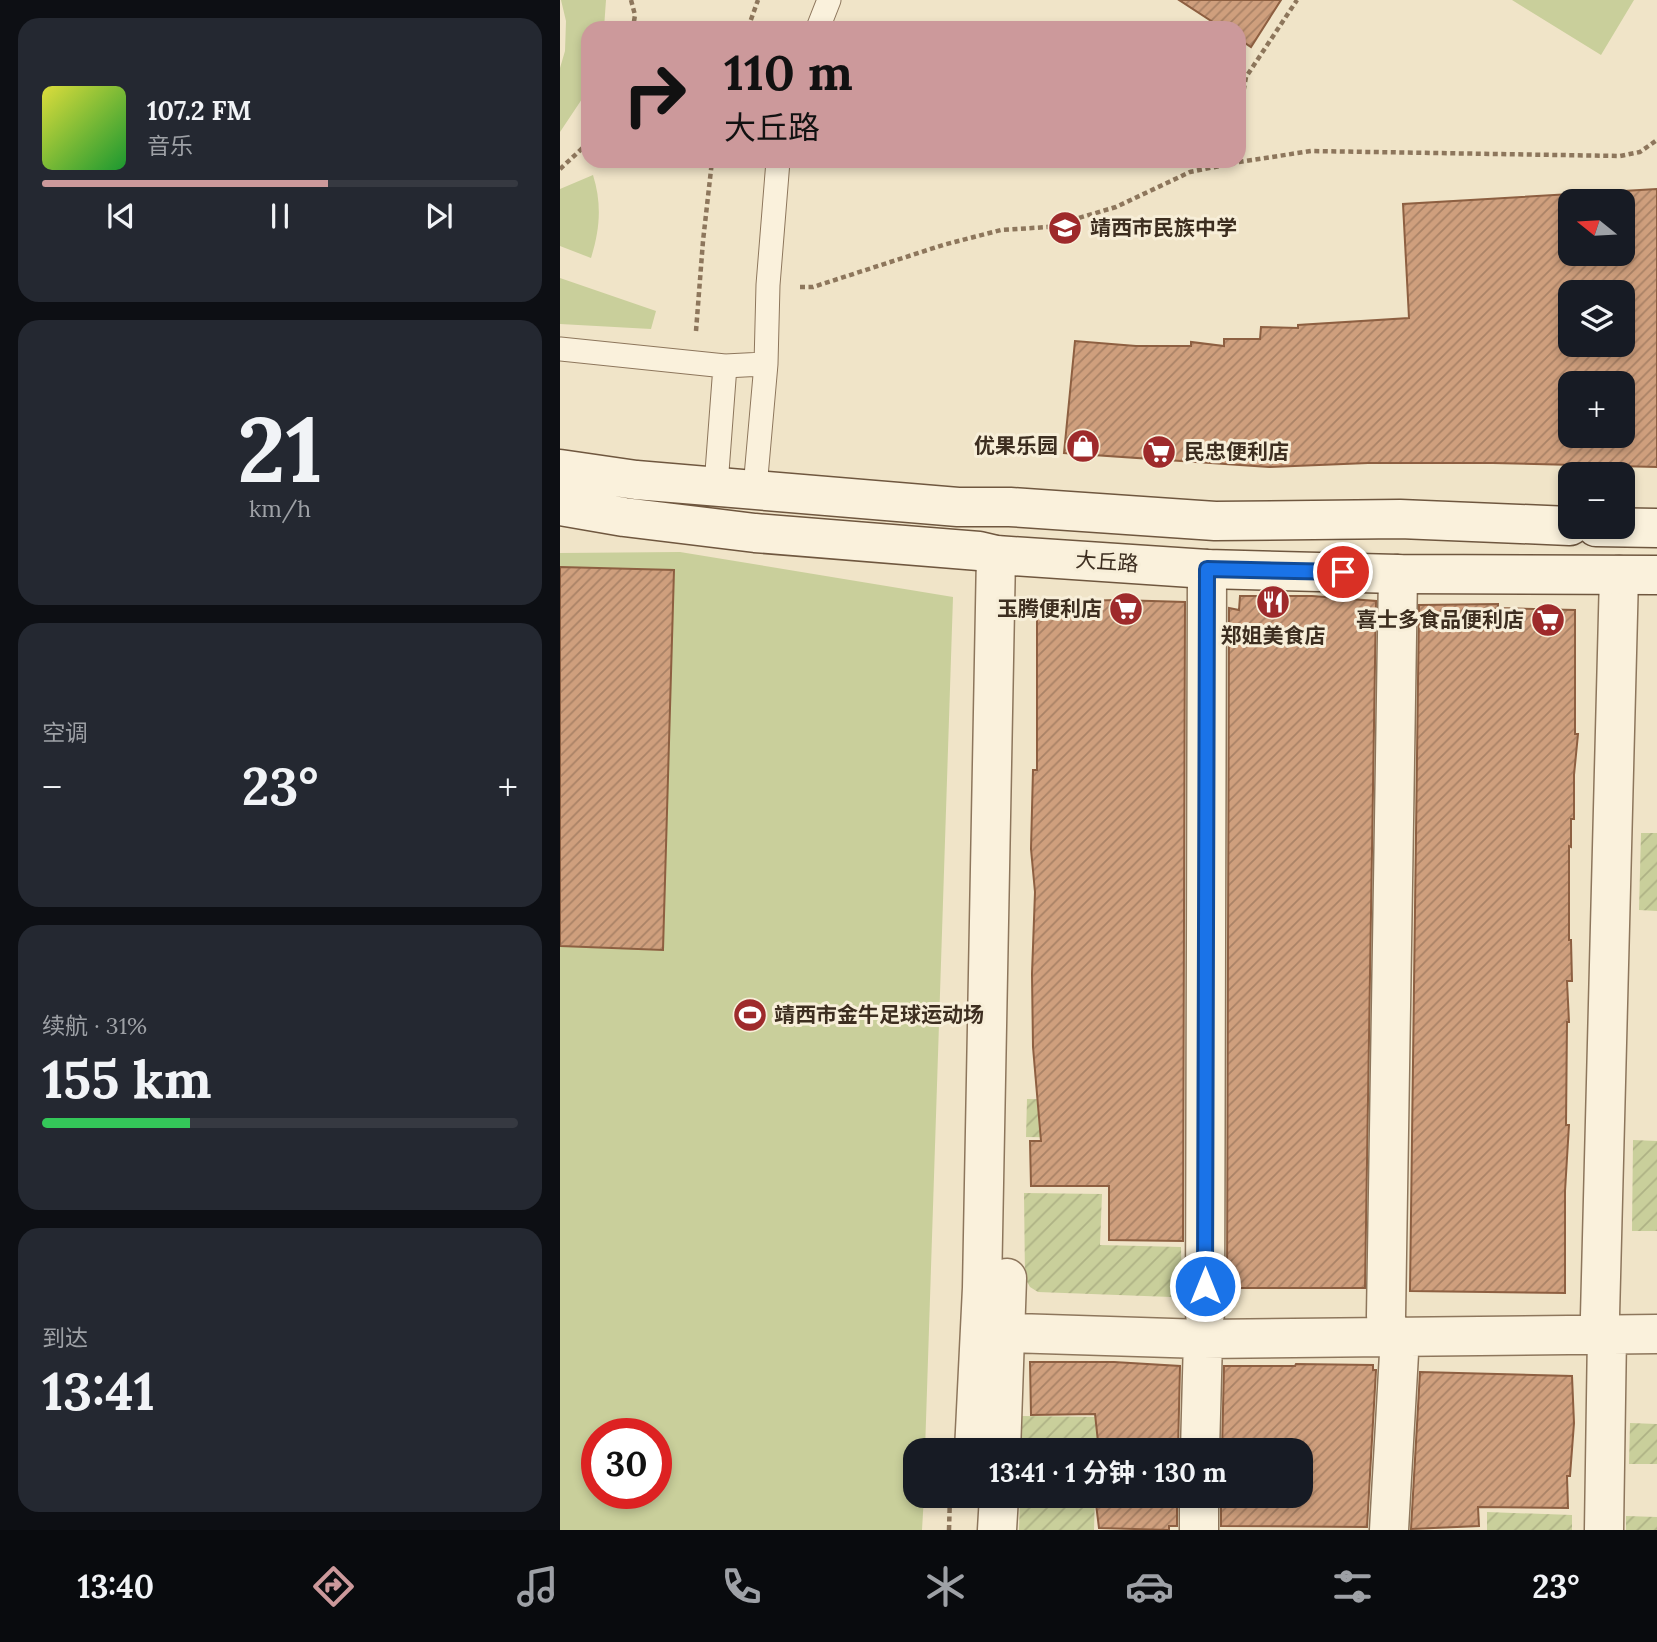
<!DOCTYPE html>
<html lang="zh">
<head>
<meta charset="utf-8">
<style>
  body { margin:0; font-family:Lora,"Noto Sans SC",serif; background:#242831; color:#f1f3f6; height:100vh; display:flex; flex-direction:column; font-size:26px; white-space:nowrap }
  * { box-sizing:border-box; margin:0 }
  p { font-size:23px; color:#9ea1a6 }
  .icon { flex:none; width:38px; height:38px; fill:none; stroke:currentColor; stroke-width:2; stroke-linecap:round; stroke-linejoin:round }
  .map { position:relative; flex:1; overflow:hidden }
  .sheet { display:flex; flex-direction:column; gap:18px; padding:18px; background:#0d0f14; width:560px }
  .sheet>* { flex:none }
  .hud { position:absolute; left:21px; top:21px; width:665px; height:147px; border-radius:21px; box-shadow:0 4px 10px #0003; background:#cc999b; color:#111; overflow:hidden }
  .needle { width:46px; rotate:288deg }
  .fabs { position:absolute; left:998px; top:189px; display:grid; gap:14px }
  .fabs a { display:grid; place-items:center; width:77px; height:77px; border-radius:14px; background:#171b24; box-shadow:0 4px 10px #0003; font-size:35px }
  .speed { position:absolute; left:21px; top:1418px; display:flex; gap:14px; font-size:35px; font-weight:700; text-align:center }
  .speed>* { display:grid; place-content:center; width:91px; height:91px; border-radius:50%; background:#171b24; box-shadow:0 4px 10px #0003; line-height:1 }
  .speed .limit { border:10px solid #d22; background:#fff; color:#111 }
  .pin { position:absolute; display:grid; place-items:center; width:60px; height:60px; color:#fff; margin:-30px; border:4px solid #fff; border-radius:50%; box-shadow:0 2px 7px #0007 }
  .me { position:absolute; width:77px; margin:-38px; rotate:0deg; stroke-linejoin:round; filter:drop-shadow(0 0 5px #0008) }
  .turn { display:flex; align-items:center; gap:24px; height:147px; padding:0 28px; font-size:32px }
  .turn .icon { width:91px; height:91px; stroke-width:2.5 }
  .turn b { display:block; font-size:49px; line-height:60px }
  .big { font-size:52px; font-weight:700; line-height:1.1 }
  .sheet .tile { flex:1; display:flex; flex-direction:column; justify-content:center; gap:10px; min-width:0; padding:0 24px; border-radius:21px; background:#242831 }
  .sheet .dial { align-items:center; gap:0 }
  .dial b { font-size:91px; line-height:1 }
  .song { display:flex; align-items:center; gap:21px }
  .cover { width:84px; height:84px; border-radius:10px; background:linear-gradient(135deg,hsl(60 70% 55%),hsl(130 70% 35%)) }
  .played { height:7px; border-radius:4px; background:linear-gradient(90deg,#cc999b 60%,#363941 60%) }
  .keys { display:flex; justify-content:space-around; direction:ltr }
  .heat { display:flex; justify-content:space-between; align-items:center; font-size:38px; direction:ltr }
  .charge { height:10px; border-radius:5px; background:linear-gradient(90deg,#34c759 31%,#363941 0) }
  .trip { position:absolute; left:343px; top:1438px; width:410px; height:70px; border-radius:21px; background:#171b24; box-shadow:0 4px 10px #0003; font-weight:700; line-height:70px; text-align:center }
  .tab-bar { display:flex; height:112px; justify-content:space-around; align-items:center; background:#090b0e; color:#9ea1a6 }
  .tab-bar .icon { width:49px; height:49px }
  .tab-bar .active { color:#cc999b }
  .tab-bar b { font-size:32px; color:#f1f3f6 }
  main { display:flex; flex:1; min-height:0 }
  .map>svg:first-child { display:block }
</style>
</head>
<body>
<main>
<section class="sheet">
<div class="tile">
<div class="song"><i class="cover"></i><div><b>107.2 FM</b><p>音乐</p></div></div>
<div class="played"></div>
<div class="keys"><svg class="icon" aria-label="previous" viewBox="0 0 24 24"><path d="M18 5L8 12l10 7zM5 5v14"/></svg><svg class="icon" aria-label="pause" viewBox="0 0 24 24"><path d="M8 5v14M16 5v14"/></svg><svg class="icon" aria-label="next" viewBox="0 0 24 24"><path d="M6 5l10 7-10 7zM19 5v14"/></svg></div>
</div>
<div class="tile dial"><b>21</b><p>km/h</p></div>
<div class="tile"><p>空调</p>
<div class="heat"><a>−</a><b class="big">23°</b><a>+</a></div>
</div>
<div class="tile"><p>续航 · 31%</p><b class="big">155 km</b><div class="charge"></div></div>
<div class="tile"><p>到达</p><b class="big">13:41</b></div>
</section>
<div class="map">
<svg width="1097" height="1530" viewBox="0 0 1097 1530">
  <defs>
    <pattern id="garden-furrows" width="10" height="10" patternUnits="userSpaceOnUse" patternTransform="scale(1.75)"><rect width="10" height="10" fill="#c9cf9b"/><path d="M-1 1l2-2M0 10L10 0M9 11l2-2" fill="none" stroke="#aeb285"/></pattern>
    <pattern id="building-hatch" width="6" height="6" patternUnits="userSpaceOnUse" patternTransform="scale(1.75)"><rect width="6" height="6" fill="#cf9f7d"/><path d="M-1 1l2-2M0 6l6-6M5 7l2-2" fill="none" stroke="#a98266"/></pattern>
  </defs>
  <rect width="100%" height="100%" fill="#f0e4c8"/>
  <path fill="#c9cf9b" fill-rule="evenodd" d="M1,0h45l-2,28h-16v62l-28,42v-64l5,-17 1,-30z
    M952,0h122l-33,55z
    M33,175c9,29 7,54 -2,83l-31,-12v-57z
    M0,278l96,33 -5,18 -91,-5z
    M120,552l273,45 -28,854h-10v45h9l-2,34h-362v-977zM37,1433h59v60h-59z"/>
  <path fill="url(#garden-furrows)" d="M1081,833h16v78l-18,-1z
    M467,1099l69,1v38l-70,-1z
    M1073,1140l24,1v90h-25z
    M464,1193l78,1 -2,51 81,2c0,18 3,36 -10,50l-133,-5 -8,-5 -5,-9z
    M462,1416l76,1 -1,34h-76z
    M1070,1423l27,1v40h-28z
    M460,1496h75l-1,34h-75z
    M927,1512l85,3v15h-85z
    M1066,1516l31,1v13h-31z"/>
  <path fill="url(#building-hatch)" stroke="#8d5f41" stroke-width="2" fill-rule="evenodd" d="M619,0h102l-30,47 -12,-8v-11h-17z
    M1097,189v278l-164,-4h-125l-99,4 -205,-14 11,-112 61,5h55v-4l33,4v-7h36l1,-12 37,1v-3l111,-7 -6,-114zM1010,201h52v53h-52zM1010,292h52v53h-52zM1010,383h52v53h-52z
    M0,567l114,3 -11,380 -103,-4z
    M680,596h72l64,5 -11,687h-138l2,-680 10,2z
    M558,600l67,2 -2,639 -74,-1v-54h-78l-1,-45h11l-8,-94 -1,-73 3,-82 -4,-43 2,-79h4v-168z
    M938,604v4l77,2v124h3l-4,41v44h-3v28l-2,-1v94h2l1,41h-5l2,41h-2l-1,103h3l-4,66v102l-155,-2 9,-686z
    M470,1362h84l66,4 -2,85h-79l-4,-37 -64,1z
    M736,1364l77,1v5h3l-9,157 -146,-1v-30h79v-45h-78l2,-85h71z
    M860,1372l152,4 2,47 -4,53h-3l1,32 -90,-1 1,19 -68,3z
    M535,1496h82v30h-8v4l-70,-2z"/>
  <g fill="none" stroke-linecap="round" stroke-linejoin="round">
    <g stroke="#8d765c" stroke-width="25">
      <path id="service" d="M258,28l11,-28
        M0,349l165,17 41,-2
        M156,485l9,-119
        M195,488l11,-124 2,-79 10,-124"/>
    </g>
    <g stroke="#8d765c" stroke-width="41">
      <path id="minor" d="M645,1314l2,-745
        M826,1316l12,-742
        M1040,1316l19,-741
        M420,1332l223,7 454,-5
        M414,1451l8,-163 14,-733
        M441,1451l6,-173
        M640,1451l3,-112
        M437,1530l2,-34
        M639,1530v-34
        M829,1530l11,-194
        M1044,1530l3,-196"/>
    </g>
    <g stroke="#6f573f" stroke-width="41">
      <path id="secondary" d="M0,469l76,11 322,27h52l205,14 185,-2 170,7
        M0,506l64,11 131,16 224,18 17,4 211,14 191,5 259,1
        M1036,527l61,1"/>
    </g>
    <path stroke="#8d765c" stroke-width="4.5" stroke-dasharray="5 3.5" stroke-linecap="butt" d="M71,0l4,15 -2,13
      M188,28l10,-28
      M679,158l2,-53 5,-28 51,-77
      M0,169l28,-26
      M240,287h13l130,-42 58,-15 47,-3 68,-20 74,-35 49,-10 72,-11 309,5 20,-4 17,-12
      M136,331l7,-90 9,-80
      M389,1530l1,-34"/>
    <use href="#service" stroke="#faf1dc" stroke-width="23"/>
    <use href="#minor" stroke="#faf1dc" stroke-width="38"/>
    <use href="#secondary" stroke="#faf1dc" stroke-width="38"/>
  </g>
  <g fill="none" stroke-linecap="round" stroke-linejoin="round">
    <g stroke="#114b97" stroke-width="18">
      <path id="route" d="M645,1286l2,-717 136,3"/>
    </g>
    <use href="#route" stroke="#1a73e8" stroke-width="12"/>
  </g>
  <defs>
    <g id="school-disc" transform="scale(1.75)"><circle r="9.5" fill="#9e2a2b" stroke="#f7eed8"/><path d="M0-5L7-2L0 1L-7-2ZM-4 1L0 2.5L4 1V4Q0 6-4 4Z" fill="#fff"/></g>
    <g id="shop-disc" transform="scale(1.75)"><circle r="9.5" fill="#9e2a2b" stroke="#f7eed8"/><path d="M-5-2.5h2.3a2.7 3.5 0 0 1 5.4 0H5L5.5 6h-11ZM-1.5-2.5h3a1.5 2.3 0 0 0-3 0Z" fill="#fff"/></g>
    <g id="supermarket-disc" transform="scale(1.75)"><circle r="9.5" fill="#9e2a2b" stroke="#f7eed8"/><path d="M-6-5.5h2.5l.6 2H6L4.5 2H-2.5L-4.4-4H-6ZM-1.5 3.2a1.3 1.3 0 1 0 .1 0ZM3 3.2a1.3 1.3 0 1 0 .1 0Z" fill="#fff"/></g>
    <g id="restaurant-disc" transform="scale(1.75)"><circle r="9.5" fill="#9e2a2b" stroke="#f7eed8"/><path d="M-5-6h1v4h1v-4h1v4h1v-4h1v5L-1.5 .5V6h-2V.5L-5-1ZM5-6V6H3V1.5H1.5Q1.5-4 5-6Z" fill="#fff"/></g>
    <g id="stadium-disc" transform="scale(1.75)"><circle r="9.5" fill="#9e2a2b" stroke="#f7eed8"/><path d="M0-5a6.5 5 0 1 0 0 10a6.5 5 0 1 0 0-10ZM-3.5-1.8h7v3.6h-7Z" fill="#fff"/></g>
  </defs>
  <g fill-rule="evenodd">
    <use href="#school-disc" x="505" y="228"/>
    <use href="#shop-disc" x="523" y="446"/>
    <use href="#supermarket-disc" x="599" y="452"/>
    <use href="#restaurant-disc" x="713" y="602"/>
    <use href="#supermarket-disc" x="566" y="609"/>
    <use href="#supermarket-disc" x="988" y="620"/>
    <use href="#stadium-disc" x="190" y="1015"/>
  </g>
  <g text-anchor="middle" stroke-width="6" stroke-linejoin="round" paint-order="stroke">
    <g font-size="21" font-weight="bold" fill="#3d2e20" stroke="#f7eed8" text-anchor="start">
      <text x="530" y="235">靖西市民族中学</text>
      <text x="498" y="453" text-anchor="end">优果乐园</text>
      <text x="624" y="459">民忠便利店</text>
      <text x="542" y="616" text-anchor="end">玉腾便利店</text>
      <text x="964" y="627" text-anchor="end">喜士多食品便利店</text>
      <text x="713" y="643" text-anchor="middle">郑姐美食店</text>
      <text x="214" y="1022">靖西市金牛足球运动场</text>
    </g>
    <g font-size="21" fill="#3d2e20" stroke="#f7eed8">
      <text transform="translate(547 562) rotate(4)" y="7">大丘路</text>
    </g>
  </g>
</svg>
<div class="fabs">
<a><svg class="needle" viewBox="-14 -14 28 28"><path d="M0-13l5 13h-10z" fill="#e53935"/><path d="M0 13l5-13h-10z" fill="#9ea1a6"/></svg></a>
<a><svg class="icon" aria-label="layers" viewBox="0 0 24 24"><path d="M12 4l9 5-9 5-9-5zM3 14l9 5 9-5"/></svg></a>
<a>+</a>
<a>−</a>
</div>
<div class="speed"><div class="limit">30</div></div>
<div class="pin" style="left:783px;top:572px;background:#d93025"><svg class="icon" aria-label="arrive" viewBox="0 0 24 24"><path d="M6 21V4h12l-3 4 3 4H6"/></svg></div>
<svg class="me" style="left:645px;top:1286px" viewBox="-20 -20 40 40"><circle r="17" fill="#1a73e8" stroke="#fff" stroke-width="3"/><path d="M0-11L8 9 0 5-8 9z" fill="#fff"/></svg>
<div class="trip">13:41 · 1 分钟 · 130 m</div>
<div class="hud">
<div class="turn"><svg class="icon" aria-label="right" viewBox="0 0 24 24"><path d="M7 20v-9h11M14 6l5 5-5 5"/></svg><div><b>110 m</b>大丘路</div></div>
</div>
</div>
</main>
<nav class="tab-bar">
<b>13:40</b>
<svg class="icon active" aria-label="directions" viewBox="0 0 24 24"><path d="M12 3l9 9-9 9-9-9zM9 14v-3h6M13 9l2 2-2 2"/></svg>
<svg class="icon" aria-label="music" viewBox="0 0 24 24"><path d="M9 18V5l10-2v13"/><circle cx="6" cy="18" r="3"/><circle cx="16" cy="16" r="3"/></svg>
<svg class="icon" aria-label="phone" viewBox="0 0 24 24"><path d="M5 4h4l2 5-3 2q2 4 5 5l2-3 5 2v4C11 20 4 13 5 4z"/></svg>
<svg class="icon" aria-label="climate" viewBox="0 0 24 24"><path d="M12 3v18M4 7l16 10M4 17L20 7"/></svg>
<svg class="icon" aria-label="car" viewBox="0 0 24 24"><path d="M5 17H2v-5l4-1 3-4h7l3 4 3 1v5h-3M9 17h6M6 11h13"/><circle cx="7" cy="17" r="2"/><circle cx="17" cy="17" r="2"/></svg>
<svg class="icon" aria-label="filters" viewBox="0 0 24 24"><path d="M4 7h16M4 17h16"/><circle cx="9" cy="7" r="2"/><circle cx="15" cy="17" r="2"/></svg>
<b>23°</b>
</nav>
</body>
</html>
